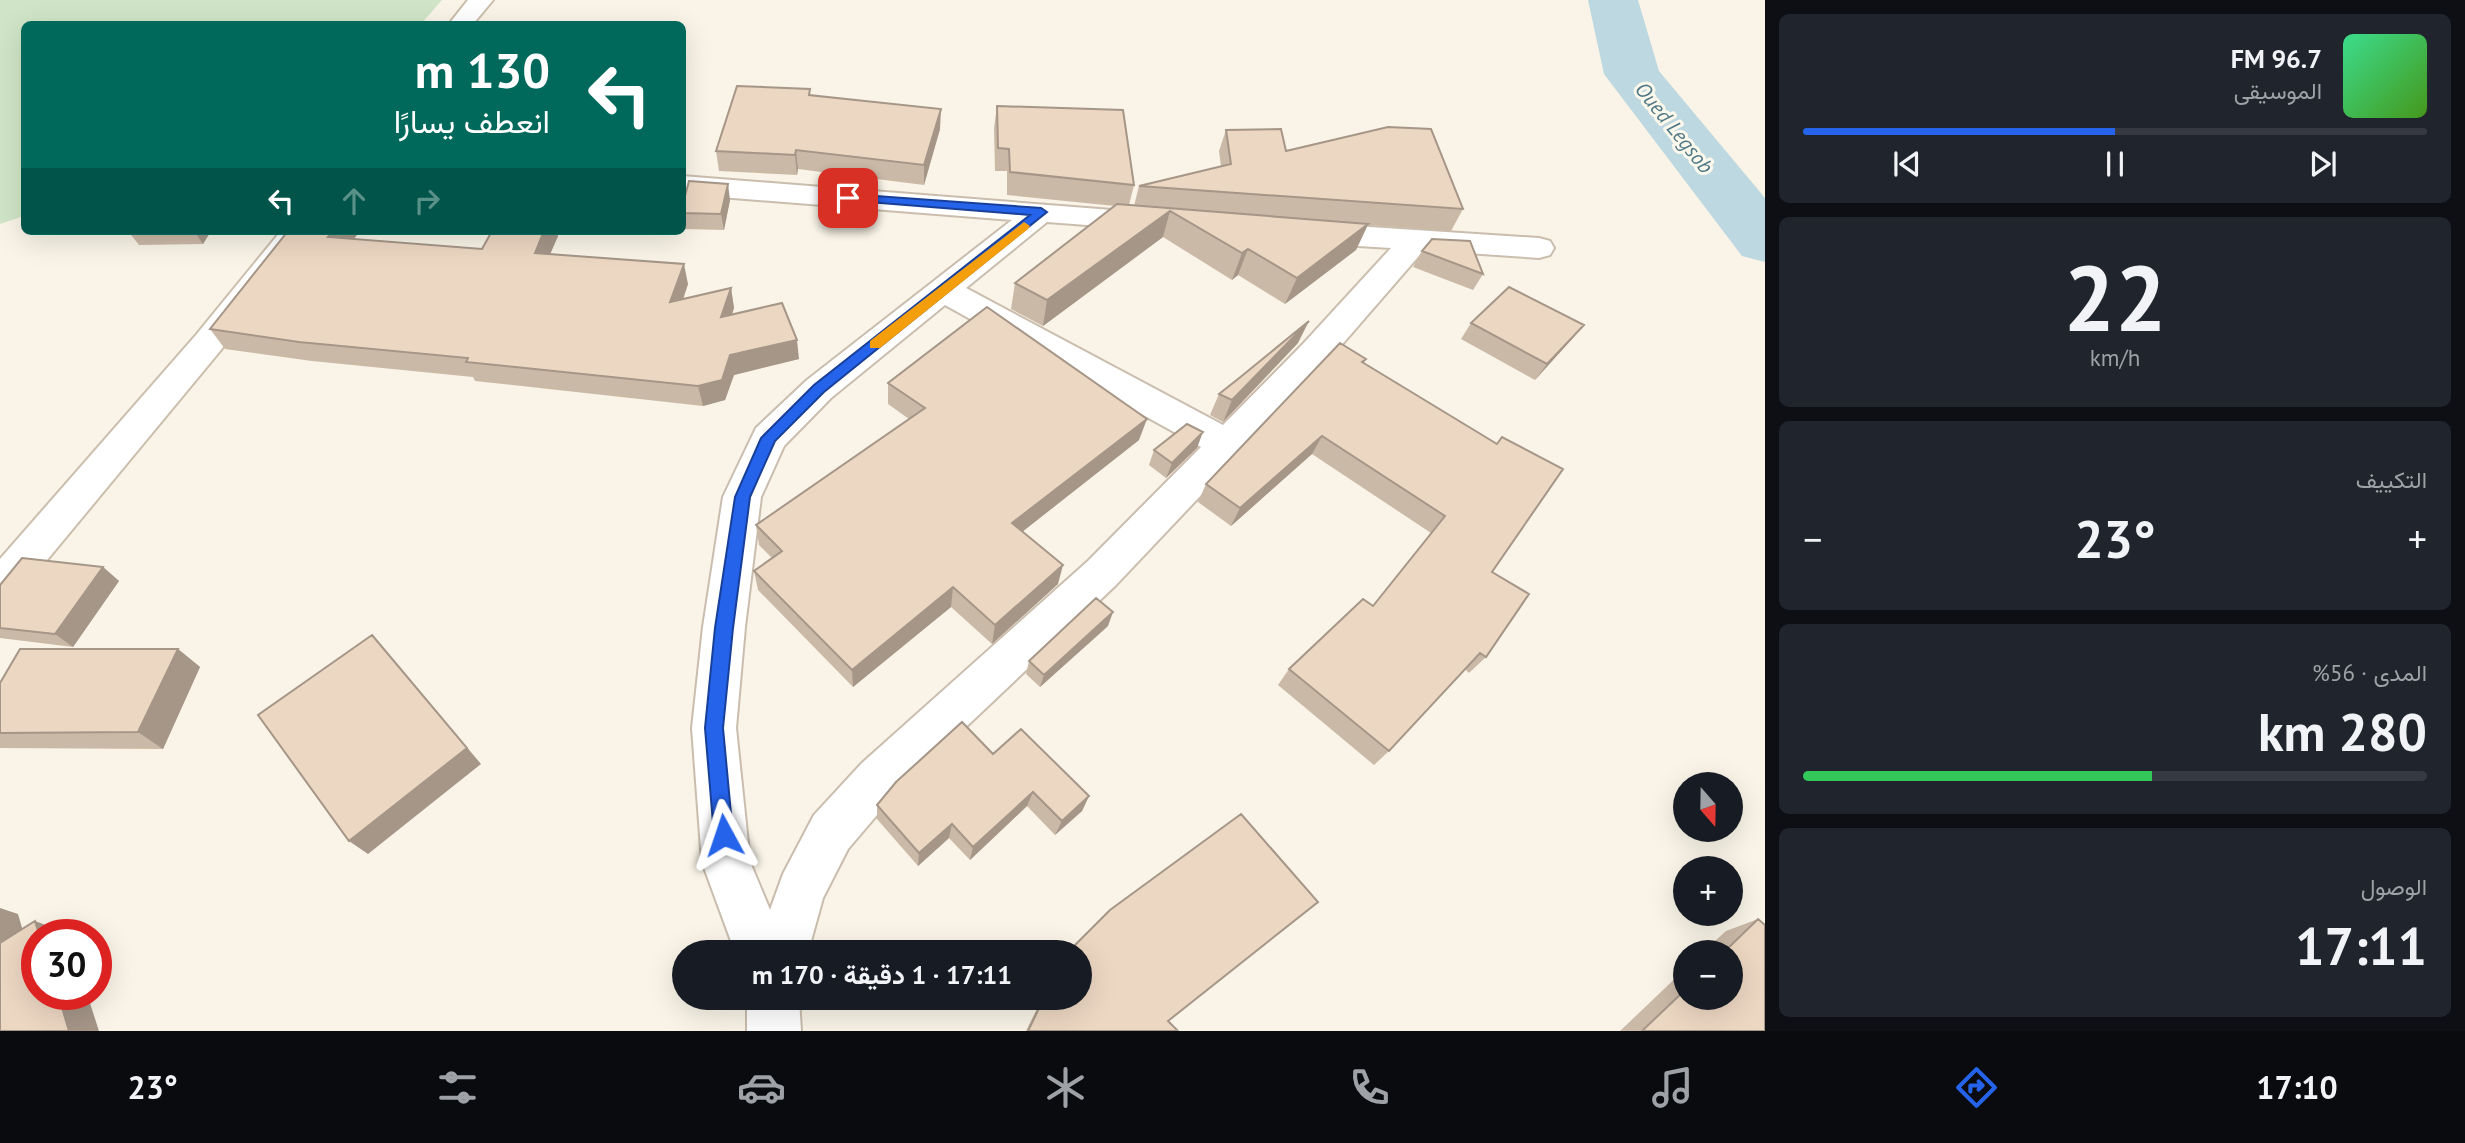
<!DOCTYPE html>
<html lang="ar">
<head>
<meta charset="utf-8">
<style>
  body { margin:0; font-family:"PT Sans",Vazirmatn,sans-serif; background:#20242c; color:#f1f3f6; direction:rtl; height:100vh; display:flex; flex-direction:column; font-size:26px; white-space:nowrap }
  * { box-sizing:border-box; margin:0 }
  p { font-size:23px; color:#9ea1a6 }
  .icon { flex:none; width:38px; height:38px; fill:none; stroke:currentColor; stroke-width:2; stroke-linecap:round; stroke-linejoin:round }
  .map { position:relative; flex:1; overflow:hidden; direction:ltr }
  .details { display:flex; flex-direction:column; gap:14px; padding:14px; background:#0d0f14; width:700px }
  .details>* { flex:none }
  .guide { position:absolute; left:21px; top:21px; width:665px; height:214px; border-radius:10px; box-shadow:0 7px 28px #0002; direction:rtl; background:#00695c; color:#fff; overflow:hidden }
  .needle { width:46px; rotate:160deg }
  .fabs { position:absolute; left:1673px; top:772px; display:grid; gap:14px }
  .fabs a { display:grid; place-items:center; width:70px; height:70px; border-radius:50%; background:#171b24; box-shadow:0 7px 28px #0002; font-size:35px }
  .speed { position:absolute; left:21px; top:919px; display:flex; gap:14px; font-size:35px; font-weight:700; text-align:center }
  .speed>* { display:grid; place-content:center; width:91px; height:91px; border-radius:50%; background:#171b24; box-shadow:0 7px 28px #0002; line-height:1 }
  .speed .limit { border:10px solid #d22; background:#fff; color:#111 }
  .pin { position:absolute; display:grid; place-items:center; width:60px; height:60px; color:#fff; margin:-30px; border-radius:14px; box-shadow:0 4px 10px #0006 }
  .me { position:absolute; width:77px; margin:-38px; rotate:355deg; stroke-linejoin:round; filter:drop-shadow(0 0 5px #0008) }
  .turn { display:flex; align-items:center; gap:24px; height:147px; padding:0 21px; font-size:32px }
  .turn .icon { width:91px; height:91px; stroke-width:2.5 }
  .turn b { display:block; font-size:49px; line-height:60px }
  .lanes { display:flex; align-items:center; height:66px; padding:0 21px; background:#0003; justify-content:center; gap:35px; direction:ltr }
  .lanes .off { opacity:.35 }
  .big { font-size:52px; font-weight:700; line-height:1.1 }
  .details .card { flex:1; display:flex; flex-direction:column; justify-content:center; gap:10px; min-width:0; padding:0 24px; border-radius:10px; background:#20242c }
  .details .dial { align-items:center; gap:0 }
  .dial b { font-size:91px; line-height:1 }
  .song { display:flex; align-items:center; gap:21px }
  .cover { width:84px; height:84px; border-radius:10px; background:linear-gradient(135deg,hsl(150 70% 55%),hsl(100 70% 35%)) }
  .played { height:7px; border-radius:4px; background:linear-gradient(90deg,#2563eb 50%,#363941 50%) }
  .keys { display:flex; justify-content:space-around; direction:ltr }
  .heat { display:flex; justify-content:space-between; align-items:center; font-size:38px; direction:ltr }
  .charge { height:10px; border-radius:5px; background:linear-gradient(90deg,#34c759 56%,#363941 0) }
  .trip { position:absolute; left:672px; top:940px; width:420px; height:70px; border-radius:35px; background:#171b24; box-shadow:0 7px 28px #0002; font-weight:700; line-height:70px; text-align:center; direction:rtl }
  .tabs { display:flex; height:112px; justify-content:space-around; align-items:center; background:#090b0e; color:#9ea1a6 }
  .tabs .icon { width:49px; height:49px }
  .tabs .selected { color:#2563eb }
  .tabs b { font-size:32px; color:#f1f3f6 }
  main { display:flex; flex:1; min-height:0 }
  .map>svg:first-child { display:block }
</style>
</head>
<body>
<main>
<section class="details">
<div class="card">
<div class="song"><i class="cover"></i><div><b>96.7 FM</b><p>الموسيقى</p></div></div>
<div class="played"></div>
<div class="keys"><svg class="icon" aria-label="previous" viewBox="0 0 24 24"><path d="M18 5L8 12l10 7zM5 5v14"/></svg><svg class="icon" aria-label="pause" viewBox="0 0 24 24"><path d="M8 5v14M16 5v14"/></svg><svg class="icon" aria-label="next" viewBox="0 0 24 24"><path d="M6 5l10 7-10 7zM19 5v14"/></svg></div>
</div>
<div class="card dial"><b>22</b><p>km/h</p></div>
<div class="card"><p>التكييف</p>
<div class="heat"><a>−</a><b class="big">23°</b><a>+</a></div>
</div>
<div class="card"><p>المدى · 56%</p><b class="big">280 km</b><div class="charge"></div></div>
<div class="card"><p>الوصول</p><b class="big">17:11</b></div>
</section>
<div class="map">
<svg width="1765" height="1031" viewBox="0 0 1765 1031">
  <rect width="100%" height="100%" fill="#f9f4e7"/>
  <path fill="#d0e5c7" d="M0,0h442l-21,24h-397v192l-24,8z"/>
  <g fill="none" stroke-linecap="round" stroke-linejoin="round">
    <path fill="#bdd8e1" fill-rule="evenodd" d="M1588,0h50l21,71 106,127v64l-23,-6 -138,-182z"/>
    <g stroke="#cabdae" stroke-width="4">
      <path id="minor" d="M682,176l481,38 4,7 -4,7 -11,2 -105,-8 -81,66 257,137 79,-80 89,-97 -82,-5 -11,-3 -4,-7 4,-7 11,-3 230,15 11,3 4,7 -4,7 -11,3 -115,-8 -98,113 -210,222 -222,210 -46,54 -25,49 -15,54h-73l-33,-90 -10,-134 11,-101 20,-130 33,-69 51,-48 205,-160 -330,-26zM945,305l256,142 -113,114 -226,202 -48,52 -31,59 -13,36 -20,-48 -14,-134 9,-101 16,-130 23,-51 47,-48z
        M747,998h52l2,33h-54z"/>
    </g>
    <g stroke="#ccbeac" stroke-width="4">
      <path id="secondary" d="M468,0h25l-20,24h-24z
        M281,231h31l-92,120 -206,249 -14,5v-46l196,-224z"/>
    </g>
    <use href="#minor" fill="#fff" fill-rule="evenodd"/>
    <use href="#secondary" fill="#fff" fill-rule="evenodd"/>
  </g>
  <path fill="#cbb9a7" d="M811,95l129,34 -16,56 -126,-16 -1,6 -78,-4 -3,-20z
    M997,106l137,79 -5,20 5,1 5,-20 82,-20 -2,-15 7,-21 60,21 177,58 -12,22 -83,-6 -12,25 -71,54 -47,-29 -6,5 -69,-43 -120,89 -32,-17 4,-26 100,-77 -108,-11v-24h-12l-1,-43z
    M730,200l-6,30 -40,-1 -2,-8v-14z
    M128,231h83l-8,13 -64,1z
    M288,231h72l-6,8 128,10 10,-18h64l2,5 -8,18 138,30 -5,16 48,-12 3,20 -2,7 67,44 -65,16 -9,25 -22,6 -228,-25 -2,-4 -161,-16 -87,-12 -15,-20z
    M1422,251l61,23 -10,16 -60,-23z
    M1471,323l113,2 -13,15 -36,40 -74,-41z
    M1298,343l-75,79 -13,-7 9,-21z
    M1366,359l-2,4 128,209 -6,85 -17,16 -4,-4 -76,82 -15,14 -96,-80 11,-16 84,-63 58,-73 -119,-79 -81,72 -33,-24 8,-18z
    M888,383l251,57 -116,91 35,53 -66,60 -41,-37 -98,80 -95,-97 -4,-19 18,-13 -13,-13 -3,-20 153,-106 -21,-15z
    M1197,448l-31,30 -17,-13 5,-15z
    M103,567l16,14 -46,66 -73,-9v-53z
    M1108,626l-68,61 -14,-13 3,-13z
    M178,649l22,18 -37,82 -163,-1v-65z
    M993,754l96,42 -7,15 -27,24 -28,-29 -57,54 -21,-22 -31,28 -41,-47v-14z
    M1758,919l7,112h-145l65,-62v29l46,-46h-28l23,-21z
    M1042,998h38l88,23 10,10h-152z"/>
  <path fill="#a59688" d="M941,109l-1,20 -16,56v-20z
    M796,150l2,19 -1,6 -2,-20z
    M728,184l2,16 -6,30 -3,-16z
    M1170,211l-7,26 -120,89 4,-26z
    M1368,224l-12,26 -71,54 12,-26z
    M194,231h17l-8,13z
    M334,231h26l-21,26 -11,-20z
    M544,231h12l2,5 -16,37 -7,-20z
    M1248,249l-10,26 -6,5 10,-27z
    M684,264l4,20 -13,38 -5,-20z
    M731,288l3,20 -10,29 -3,-20z
    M1309,321l-11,22 -75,79 9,-22z
    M1584,325l-13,15 -36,40 12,-16z
    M797,340l2,19 -65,16 -9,25 -22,6 -5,-20 32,-31z
    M1147,419l-8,21 -131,103 4,-20z
    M1203,432l-6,16 -31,30 6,-15z
    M1322,436l-10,18 -81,72 9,-18z
    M1063,565l-5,19 -66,60 3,-19z
    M103,567l16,14 -46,66 -18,-13z
    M953,587l-2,20 -98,80 -1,-17z
    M1113,612l-5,14 -68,61 4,-12z
    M372,635l109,129 -113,90 -19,-13z
    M178,649l22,18 -37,82 -25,-17z
    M1033,792l-6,14 -57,54 3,-13z
    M1089,796l-7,15 -27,24 7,-14z
    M952,824l-3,14 -31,28 1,-13z
    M0,908l18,6 12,41 -30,-9z
    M35,921l32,12v1h-28z
    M58,994h29l12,37h-30z"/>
  <path fill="#ecd7c2" stroke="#a59688" stroke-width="2" d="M737,86l73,3 -1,6 132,14 -17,56 -128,-15 -1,5 -79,-4z
    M997,106l126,4 11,75 -124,-13 -1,-23 -11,-1z
    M1388,127l43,2 32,80 -324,-23 92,-22 -5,-34 55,-1 5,22z
    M689,181l39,3 -7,30 -39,-1v-6z
    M1117,204l251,20 -71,54 -49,-29 -6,4 -72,-42 -123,89 -32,-17z
    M288,231h46l-6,6 154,12 10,-18h52l-9,22 149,11 -14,38 61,-14 -10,29 61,-14 15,37 -67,15 -8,25 -24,6 -232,-24 2,-4 -169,-16 -89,-13z
    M1432,239l38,2 13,33 -61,-23z
    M1509,287l75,38 -37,39 -76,-41z
    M987,307l160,112 -135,104 51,42 -68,60 -42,-38 -101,83 -98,-99 28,-20 -26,-26 169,-117 -37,-25z
    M1309,321l-77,79 -13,-6 19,-15z
    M1340,343l26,16 -4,3 135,82 5,-7 61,32 -71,103 37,22 -43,63 -6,-4 -91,98 -100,-82 74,-70 10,7 72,-90 -123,-80 -82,72 -34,-24z
    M1187,424l16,8 -31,31 -18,-13z
    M22,558l81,9 -48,67 -55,-6v-43z
    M1096,598l17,14 -69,63 -15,-14z
    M372,635l95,113 -118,93 -91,-126z
    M20,649h158l-40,83 -138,1v-50z
    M962,722l31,32 28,-25 68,67 -27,25 -29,-29 -60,55 -21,-23 -33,29 -42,-48 19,-23z
    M1241,814l77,88 -150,119 10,10h-150l16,-33h36v-46h-12l42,-42z
    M1758,919l7,6v106h-123l43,-41v8h46v-46h-7z
    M35,921l4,13h-2v60h21l11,37h-69v-88z"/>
  <path fill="#2563eb" stroke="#184099" stroke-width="2" d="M848,194l193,14 6,4 -223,180 -49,49 -25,56 -17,131 -10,100 10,107 -2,7 -7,3 -7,-3 -3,-7 -9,-107 10,-100 20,-131 26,-59 53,-53 216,-170 -186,-15v-5z"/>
  <path fill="#f59e0b" d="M1024,222l6,4 -2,3 -148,119h-10v-7z"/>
  <g text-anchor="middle" stroke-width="6" stroke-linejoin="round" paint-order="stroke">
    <g font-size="21" font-style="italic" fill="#4e7887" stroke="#fdf8ec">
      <text transform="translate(1674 128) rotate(51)" y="7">Oued Legsob</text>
    </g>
  </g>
</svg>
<div class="fabs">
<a><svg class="needle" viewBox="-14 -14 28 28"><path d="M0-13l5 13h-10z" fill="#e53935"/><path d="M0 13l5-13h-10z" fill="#9ea1a6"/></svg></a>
<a>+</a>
<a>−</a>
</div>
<div class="speed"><div class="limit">30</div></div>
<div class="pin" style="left:848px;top:198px;background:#d93025"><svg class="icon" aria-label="arrive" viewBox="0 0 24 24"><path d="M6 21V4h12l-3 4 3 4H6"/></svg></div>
<svg class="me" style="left:724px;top:835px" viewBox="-20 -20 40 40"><path d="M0-17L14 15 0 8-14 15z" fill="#2563eb" stroke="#fff" stroke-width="4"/></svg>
<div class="trip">17:11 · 1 دقيقة · 170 m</div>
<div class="guide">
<div class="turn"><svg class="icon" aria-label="left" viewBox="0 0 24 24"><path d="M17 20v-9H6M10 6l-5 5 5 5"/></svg><div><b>130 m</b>انعطف يسارًا</div></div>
<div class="lanes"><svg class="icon" aria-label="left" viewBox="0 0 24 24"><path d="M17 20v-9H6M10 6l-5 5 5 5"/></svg><svg class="icon off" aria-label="ahead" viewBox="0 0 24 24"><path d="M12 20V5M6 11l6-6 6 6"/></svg><svg class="icon off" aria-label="right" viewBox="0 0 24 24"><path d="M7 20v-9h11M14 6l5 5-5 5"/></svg></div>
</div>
</div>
</main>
<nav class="tabs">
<b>17:10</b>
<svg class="icon selected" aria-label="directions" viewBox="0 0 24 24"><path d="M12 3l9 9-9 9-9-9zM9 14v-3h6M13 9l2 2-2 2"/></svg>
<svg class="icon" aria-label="music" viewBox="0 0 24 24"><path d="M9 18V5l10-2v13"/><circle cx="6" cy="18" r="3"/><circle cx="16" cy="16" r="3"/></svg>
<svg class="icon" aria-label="phone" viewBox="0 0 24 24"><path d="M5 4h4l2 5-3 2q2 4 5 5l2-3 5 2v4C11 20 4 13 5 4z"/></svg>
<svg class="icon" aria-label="climate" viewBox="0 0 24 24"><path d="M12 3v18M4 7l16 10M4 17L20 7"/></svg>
<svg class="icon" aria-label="car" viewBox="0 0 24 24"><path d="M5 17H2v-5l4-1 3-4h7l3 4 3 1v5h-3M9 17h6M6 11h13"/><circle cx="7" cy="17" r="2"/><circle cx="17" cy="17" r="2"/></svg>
<svg class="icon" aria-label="filters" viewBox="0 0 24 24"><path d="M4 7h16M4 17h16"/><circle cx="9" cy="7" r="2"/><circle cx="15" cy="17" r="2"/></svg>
<b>23°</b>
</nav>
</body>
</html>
